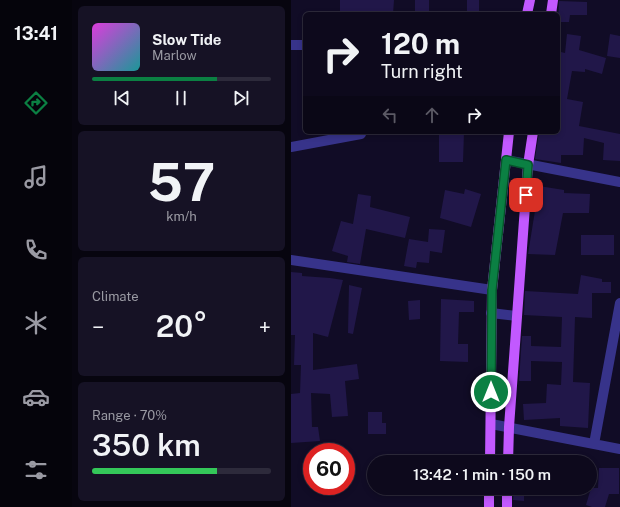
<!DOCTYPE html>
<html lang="en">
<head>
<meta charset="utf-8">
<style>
  body { margin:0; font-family:"Public Sans",sans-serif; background:#161225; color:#f1f3f6; height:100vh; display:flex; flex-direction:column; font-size:15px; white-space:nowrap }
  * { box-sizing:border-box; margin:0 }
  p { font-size:13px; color:#9a9aa3 }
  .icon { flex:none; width:22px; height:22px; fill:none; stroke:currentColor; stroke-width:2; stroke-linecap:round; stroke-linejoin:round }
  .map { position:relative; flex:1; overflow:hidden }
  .drawer { display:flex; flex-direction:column; gap:6px; padding:6px; background:#07050f; width:219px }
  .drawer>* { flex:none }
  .top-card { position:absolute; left:12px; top:12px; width:257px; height:122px; border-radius:6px; box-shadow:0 2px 6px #0003,0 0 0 1px #2d2a3b; background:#0d091c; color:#f1f3f6; overflow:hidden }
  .speed { position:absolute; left:12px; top:443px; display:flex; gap:8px; font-size:20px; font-weight:700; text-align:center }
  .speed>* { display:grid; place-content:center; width:52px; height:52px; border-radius:50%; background:#0d091c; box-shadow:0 2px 6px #0003,0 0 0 1px #2d2a3b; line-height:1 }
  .speed .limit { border:6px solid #d22; background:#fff; color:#111 }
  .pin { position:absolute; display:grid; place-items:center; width:34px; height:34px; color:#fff; margin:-17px; border-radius:8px; box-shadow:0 2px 6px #0006 }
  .me { position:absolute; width:44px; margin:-22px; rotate:0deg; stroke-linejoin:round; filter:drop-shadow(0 0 3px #0008) }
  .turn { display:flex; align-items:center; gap:14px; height:84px; padding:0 12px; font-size:18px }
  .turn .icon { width:52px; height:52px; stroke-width:2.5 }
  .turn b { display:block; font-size:28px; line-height:34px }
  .lanes { display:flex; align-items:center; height:38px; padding:0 12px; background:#0003; justify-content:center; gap:20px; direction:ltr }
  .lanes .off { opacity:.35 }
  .big { font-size:30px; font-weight:600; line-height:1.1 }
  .drawer .tile { flex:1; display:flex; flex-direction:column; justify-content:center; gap:6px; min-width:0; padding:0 14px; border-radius:6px; background:#161225 }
  .drawer .dial { align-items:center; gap:0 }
  .dial b { font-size:52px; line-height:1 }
  .song { display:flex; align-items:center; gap:12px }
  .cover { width:48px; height:48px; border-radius:6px; background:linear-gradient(135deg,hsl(300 70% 55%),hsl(180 70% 35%)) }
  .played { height:4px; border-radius:2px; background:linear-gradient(90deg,#0b8043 70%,#2d2a3b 70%) }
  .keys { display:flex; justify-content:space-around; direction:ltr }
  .heat { display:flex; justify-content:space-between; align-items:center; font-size:22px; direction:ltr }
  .charge { height:6px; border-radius:3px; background:linear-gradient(90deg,#34c759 70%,#2d2a3b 0) }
  .trip { position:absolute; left:76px; top:455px; width:230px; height:40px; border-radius:20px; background:#0d091c; box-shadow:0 2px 6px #0003,0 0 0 1px #2d2a3b; font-weight:600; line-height:40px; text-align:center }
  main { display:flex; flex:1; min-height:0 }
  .tab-bar { display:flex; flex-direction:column; width:72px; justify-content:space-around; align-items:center; background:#05040b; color:#9a9aa3 }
  .tab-bar .icon { width:28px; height:28px }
  .tab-bar .current { color:#0b8043 }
  .tab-bar b { font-size:18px; color:#f1f3f6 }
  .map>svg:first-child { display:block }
</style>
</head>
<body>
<main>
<nav class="tab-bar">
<b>13:41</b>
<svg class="icon current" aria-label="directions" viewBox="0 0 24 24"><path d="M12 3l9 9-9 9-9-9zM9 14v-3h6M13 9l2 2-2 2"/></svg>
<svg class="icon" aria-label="music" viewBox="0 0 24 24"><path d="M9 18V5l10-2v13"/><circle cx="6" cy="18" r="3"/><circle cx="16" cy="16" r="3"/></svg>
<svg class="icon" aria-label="phone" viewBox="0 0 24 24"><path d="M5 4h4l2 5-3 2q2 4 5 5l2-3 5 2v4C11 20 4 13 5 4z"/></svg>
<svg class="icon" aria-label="climate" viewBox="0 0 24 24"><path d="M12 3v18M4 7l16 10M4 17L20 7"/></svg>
<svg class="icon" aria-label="car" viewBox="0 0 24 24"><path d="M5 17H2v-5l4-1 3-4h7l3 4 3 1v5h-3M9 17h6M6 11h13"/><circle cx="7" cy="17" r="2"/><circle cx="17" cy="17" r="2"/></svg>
<svg class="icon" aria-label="filters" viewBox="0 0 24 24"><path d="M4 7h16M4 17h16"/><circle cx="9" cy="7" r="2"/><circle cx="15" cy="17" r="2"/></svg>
</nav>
<section class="drawer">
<div class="tile">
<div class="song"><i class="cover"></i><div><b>Slow Tide</b><p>Marlow</p></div></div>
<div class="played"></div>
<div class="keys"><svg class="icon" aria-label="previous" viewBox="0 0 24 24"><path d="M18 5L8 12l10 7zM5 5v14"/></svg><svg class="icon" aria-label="pause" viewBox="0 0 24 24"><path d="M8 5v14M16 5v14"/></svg><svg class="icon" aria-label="next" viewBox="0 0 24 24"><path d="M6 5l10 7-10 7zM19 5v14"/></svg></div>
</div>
<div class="tile dial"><b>57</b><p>km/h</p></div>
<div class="tile"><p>Climate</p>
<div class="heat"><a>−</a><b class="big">20°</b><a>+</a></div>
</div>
<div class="tile"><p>Range · 70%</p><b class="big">350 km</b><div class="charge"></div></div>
</section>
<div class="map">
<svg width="329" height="507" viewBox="0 0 329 507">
  <rect width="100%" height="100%" fill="#110c26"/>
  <path fill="#211749" d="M49,0h54l-1,14h-53z
    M124,0h14v14h-14z
    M176,0h12v14h-12z
    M268,1l28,1v13h-17l-1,7h-11z
    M276,34l14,2 -2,14 27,8 -4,16 -17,-5v3l-13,-1 -5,28 16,3 -4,24 41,8v27l-17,-1 1,-17 -20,-5 -1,17h-22v8l-26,-4 4,-27h19v-76l3,1v-5l4,1z
    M319,34l10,2v22l-13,-2z
    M148,132h25l-1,30h-24z
    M248,186l25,4v3l26,1 -1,19h-26l-8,42 -27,-1z
    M174,189l16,5 -10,33 -31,-9 5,-28 19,4z
    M67,194l13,2 -1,11 40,10 -5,21 -39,-9 -6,35 -13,-2 1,-6 -16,-5 9,-30 12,3z
    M138,229l16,1 -3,23 -12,-2 -1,12 -12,-1 -1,6 -12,-2 5,-27 19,3z
    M290,235h33v20h-33z
    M0,272l11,1v3l28,2 13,2 -15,57 -15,-4v37l44,-6 2,15 -14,2 3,35 -16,1 -2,-23 -19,-1 1,34h6l2,14 -29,2v-49l9,-1 1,-28h-7l1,-30h-4z
    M290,275l21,4v3h9v11h-19v25l-17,-1 -2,65 17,1 -2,45 -28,-2v-8l-36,2 -1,-16 23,-1 1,-19 14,1 1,-23 -31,-1v20h-12l3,-45h9v10l30,1 1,-30 -38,-2 1,-24 53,3z
    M58,285l13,3 -9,46 -5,-1z
    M150,299l33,2v11h-15l-1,32h10v18l-28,-1z
    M129,300v19l-11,1 -1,-19z
    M77,412h14v11h4v11h-18z
    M308,468h20v26h-10l-4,13h-13l-6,-2 5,-17h7z
    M223,488h10v13l-11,-1z"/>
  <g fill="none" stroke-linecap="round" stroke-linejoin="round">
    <path stroke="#37338a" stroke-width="10" d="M0,45h14
      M0,147l70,-13
      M215,160l114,22
      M0,260l201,30
      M200,313l26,3
      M200,424l129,25
      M303,444l26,-141"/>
    <path stroke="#c259ff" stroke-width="10" d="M236,14l3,-14
      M260,14l2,-14
      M199,462l2,-172 17,-158
      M217,462l1,-35 19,-262 5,-33
      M198,507v-19
      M216,507v-19"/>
  </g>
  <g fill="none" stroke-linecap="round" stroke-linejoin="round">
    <g stroke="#07532c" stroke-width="10">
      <path id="route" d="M200,392l1,-102 14,-130 22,5 -2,30"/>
    </g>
    <use href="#route" stroke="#0b8043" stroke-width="7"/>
  </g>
</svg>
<div class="speed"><div class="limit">60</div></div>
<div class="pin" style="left:235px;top:195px;background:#d93025"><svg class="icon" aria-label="arrive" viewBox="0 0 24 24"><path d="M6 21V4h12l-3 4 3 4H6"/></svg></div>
<svg class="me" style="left:200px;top:392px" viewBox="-20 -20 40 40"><circle r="17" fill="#0b8043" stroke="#fff" stroke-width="3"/><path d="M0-11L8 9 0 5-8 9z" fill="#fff"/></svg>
<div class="trip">13:42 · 1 min · 150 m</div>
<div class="top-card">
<div class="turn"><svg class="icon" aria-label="right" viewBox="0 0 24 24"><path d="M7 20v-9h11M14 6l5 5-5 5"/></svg><div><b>120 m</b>Turn right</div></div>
<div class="lanes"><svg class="icon off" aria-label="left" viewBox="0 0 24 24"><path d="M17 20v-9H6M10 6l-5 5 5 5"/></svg><svg class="icon off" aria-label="ahead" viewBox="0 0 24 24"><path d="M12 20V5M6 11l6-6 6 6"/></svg><svg class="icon" aria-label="right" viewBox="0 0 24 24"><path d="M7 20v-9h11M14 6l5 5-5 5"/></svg></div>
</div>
</div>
</main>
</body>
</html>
